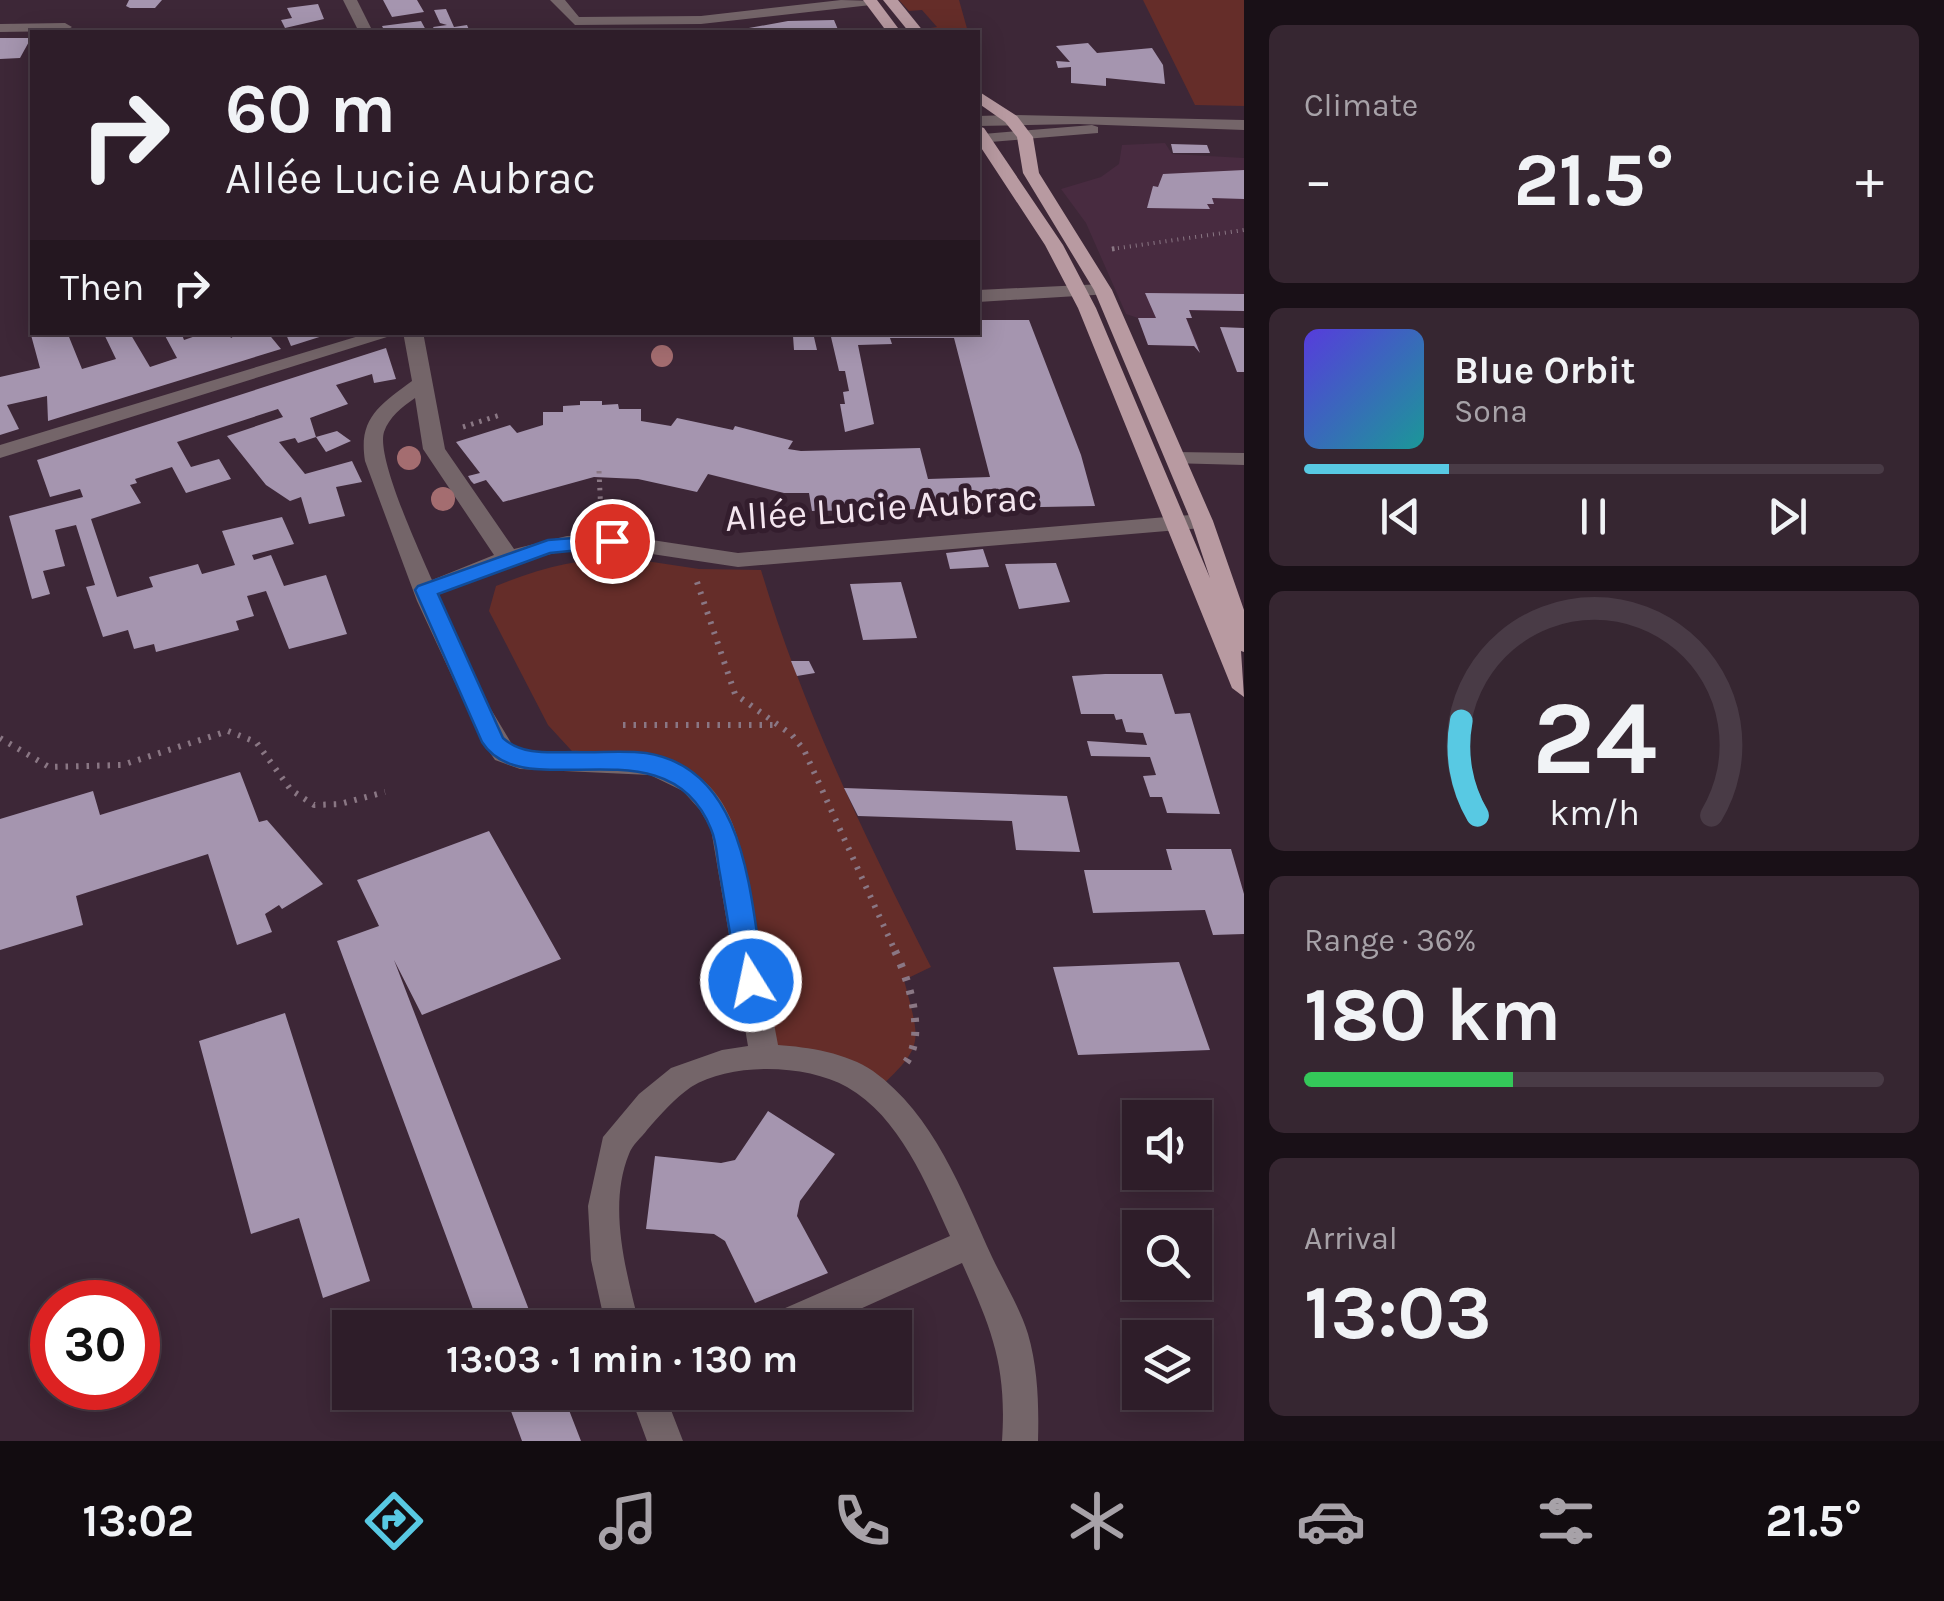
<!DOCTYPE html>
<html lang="en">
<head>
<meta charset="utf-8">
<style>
  body { margin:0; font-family:Karla,sans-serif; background:#362631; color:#f1f3f6; height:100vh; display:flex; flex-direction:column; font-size:38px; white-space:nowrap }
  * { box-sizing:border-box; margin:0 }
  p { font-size:32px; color:#a7a2a8 }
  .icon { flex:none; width:55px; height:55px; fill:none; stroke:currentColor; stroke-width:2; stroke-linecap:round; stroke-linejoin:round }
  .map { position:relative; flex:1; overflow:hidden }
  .panel { display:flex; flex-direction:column; gap:25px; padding:25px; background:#191017; width:700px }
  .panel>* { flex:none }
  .banner { position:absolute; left:30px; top:30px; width:950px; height:305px; border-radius:0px; box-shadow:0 5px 25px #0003,0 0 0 2px #493b46; background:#2e1d29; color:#f1f3f6; overflow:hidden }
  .fabs { position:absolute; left:1122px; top:1100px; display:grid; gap:20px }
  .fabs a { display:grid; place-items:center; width:90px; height:90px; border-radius:0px; background:#2e1d29; box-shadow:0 5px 25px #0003,0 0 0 2px #493b46; font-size:50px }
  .speed { position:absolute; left:30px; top:1280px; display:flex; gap:20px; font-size:50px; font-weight:700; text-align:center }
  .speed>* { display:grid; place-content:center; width:130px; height:130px; border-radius:50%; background:#2e1d29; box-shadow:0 5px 25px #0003,0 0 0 2px #493b46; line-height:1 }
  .speed .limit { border:15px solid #d22; background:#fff; color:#111 }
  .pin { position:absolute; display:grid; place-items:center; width:85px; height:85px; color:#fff; margin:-42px; border:5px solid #fff; border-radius:50%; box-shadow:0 2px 10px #0007 }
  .me { position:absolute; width:110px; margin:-55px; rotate:350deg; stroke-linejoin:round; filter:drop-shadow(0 0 8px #0008) }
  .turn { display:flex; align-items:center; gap:35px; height:210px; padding:0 30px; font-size:45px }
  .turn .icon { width:130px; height:130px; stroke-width:2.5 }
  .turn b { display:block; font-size:70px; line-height:85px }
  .then { display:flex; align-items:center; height:95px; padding:0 30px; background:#0003; gap:20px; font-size:38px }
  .big { font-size:75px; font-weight:700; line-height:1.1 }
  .panel .card { flex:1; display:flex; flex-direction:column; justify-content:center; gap:15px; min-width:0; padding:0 35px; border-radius:15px; background:#362631 }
  .panel .dial { align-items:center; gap:0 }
  .dial svg { height:260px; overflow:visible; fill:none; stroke:#493b46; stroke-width:7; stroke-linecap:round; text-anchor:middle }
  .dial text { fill:#f1f3f6; stroke:none }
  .song { display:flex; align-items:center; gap:30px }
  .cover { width:120px; height:120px; border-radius:15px; background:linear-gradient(135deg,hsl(250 70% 55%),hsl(180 70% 35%)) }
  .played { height:10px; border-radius:5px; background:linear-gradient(90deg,#58c9e3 25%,#493b46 25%) }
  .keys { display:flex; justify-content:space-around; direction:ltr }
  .heat { display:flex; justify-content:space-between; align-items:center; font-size:55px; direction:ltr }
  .charge { height:15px; border-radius:8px; background:linear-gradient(90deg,#34c759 36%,#493b46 0) }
  .trip { position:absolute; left:332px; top:1310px; width:580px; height:100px; border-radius:0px; background:#2e1d29; box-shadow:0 5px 25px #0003,0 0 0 2px #493b46; font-weight:700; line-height:100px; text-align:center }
  .tabs { display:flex; height:160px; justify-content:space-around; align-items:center; background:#120c10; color:#a7a2a8 }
  .tabs .icon { width:70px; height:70px }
  .tabs .selected { color:#58c9e3 }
  .tabs b { font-size:45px; color:#f1f3f6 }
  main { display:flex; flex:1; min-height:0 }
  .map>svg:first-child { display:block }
</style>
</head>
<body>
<main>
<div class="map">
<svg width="1244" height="1441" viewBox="0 0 1244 1441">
  <rect width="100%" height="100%" fill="#3d2737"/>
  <path fill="#482b40" d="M1165,143l7,11 72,4v153h-55l3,7 -5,1 12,28 -51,-2 -10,-27 -12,-4 -40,-91 -25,-34 40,-12 18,-13 3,-19z"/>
  <path fill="#652d29" d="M899,0h60l9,32h-41l-3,-3 13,-2 -15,-17 -13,1z
    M1143,0h101v106l-49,-1z
    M626,558l73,11 62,1c41,138 105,269 170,397l-27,13c17,65 21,65 -29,112l-110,-35 -41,-228 -48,-55 -94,-12 -34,-37 -59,-114 7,-25c44,-18 83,-28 130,-28z"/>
  <path fill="#a595af" d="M129,0h33l-7,8h-25l-4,-2z
    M383,0h34l7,12 -32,5z
    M318,4l6,15 -39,9 -4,-8 11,-2 -5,-10z
    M446,9l8,18 13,-2 3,7h-34l-3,-5 14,-2 -7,-2 -6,-13z
    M834,20l5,12h-112l61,-11z
    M421,21l6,11h-42l-3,-6z
    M0,38h31l-11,20 -20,1z
    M1088,43l9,10 55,-5 11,17 2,19 -59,-6v8l-35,-3v-16l-13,1 -2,-7 14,1 -14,-16z
    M1171,144l36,1 3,8h-37z
    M1244,170v29l-32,-1 2,6h-7l3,5 -63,-1 6,-22 5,1 5,-13z
    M1145,293l99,1v17l-55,-1 3,8h-6l14,35 -6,-7 -46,-1 -10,-27h18z
    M978,320h51l52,135 14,51 -283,5 -3,-18h-25l-76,-19 -11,18 -59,-13 -44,-2 -91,25 -17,-22 -12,4 -3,-3 -3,-5 12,-3 -24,-31 54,-17 7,8 26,-8v-13h20v-6l17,-1v-4h22v4l16,-1 1,5h22v12l30,5 6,-8 56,12 2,-4 58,15 -5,8 13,2 119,-3 8,31 62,-2 -36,-139h-64l2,6 -34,1 16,79 -29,8 -5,-28h5l-2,-12 6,-1 -4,-20h-6l-8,-34h-17l3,13h-23l-1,-14 -51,1 -1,-5h237z
    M32,323v9h35l15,37 34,-10 -13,-27 28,3 19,32 27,-9 -14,-26h18l3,8 23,-8h21l3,6 9,-6h27l14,17 -233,72 -1,-25 -40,9 12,24 -19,6v-58l40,-9 -12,-44z
    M1220,327l24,1v44h-7z
    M285,332h47v1l-41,13z
    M386,348l10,31 -22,4 -2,-9 -36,11 12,19 -38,14 6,19 -18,6 -3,-5 -16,4 26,32 47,-13 10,21 -26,5 9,29 -36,8 -8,-27 -11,4 -24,-16 -39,-49 56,-19 -5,-8 -101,33 14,25 28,-8 12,20 -45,14 -14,-26 -37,12 2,4 -7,2 11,18 -50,16 26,78 36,-10 -4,-10 49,-13 4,10 33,-9 -13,-34 60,-14 12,27 -42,11 2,5 17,-5 13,31 42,-11 21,59 -58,15 -23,-58 -19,5 7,20 -18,5 3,9 -83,22 -2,-8 -20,5 -6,-19 -25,7 -17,-50 9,-2 -19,-60 -21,5 10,36 -22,5 7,23 -18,5 -23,-83 74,-19 -3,-8 -30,8 -13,-37z
    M337,431l14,10 -25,11 -10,-15z
    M983,549l6,18 -39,2 -4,-16z
    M1056,563l14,39 -51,7 -14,-45z
    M901,582l16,56 -54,2 -13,-56z
    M791,661h18l6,12 -18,3z
    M1105,674h57l13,40 15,-1 30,101 -53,-1 -5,-16h-12l-7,-21 13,-1 -6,-18 -59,-1 -4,-15 60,4 -4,-12 -17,-1 -4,-13 -6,1 -2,-6h-33l-9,-38z
    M240,772l19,50 8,-2 56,64 -41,25 -3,-4 -14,9 7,18 -35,13 -29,-91 -132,42 7,29 -83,25v-131l93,-28 7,24z
    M844,788l223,8 13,56 -64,-2 -4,-29 -154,-5z
    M489,831l72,128 -139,56 -28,-55 142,368h-56l-143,-387 42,-15 -22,-46z
    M1166,849h65l13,45v40l-31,1 -8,-25 -112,3 -9,-43h88z
    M1179,962l31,88 -132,5 -25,-88z
    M285,1013l85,268 -47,17 -24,-80 -48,16 -52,-193z
    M768,1111l67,43 -35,47 -3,15 31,57 -73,30 -30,-62 -11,-7 -68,-5 9,-73 66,7 14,-3z
    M504,1392h58l19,49h-59z"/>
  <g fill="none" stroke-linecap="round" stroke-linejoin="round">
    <path stroke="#8a7784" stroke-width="4" stroke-dasharray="1 5" stroke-linecap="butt" d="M1112,249l132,-19"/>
    <path stroke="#8a7784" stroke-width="5" stroke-dasharray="2.5 6" stroke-linecap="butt" d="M1112,249l7,-1
      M463,427l37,-12
      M599,471l2,44"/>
    <path stroke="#8a7784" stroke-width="6" stroke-dasharray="2.5 8" stroke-linecap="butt" d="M697,582l38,112 57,41 12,15 92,203
      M623,725h152
      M0,738l49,29 73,-2 106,-34 28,11 35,48 23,15 26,-1 45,-12"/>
    <path stroke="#8a7784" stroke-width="8" stroke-dasharray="4 10" stroke-linecap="butt" d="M895,951c14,30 34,89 7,116"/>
    <path fill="#746569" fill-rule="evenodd" d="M343,0h14l16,32h-14z
      M550,0h15l14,17 122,-1 140,-16 37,1 -7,4 -170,19 -126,1z
      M0,24l65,-1 7,4 -7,4 -65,1z
      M1011,115l233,5v10l-166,-6 -100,2v-10z
      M1092,125l6,2v6l-120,10v-8l5,-1z
      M1103,284l9,6 -2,4 -132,8v-12z
      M372,332h31l-403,126v-13z
      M403,332h20l22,117 69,100 53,-13 45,-2 126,19 464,-39 11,7 -11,7 -464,39 -126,-19 -45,2 -52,13 -77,32 48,106 27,45 13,5c40,2 83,-3 123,5 87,17 91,87 105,160 8,43 16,86 24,129 30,2 69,8 95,26 61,44 89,120 119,186 12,25 28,51 36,77 10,34 11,72 10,107h-36c5,-75 -10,-111 -40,-178l-144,65h-56l5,-12 183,-80c-23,-51 -51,-120 -103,-149 -41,-23 -115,-25 -156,0 -16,11 -31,28 -44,43 -5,7 -15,15 -18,24 -22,54 -2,120 11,174h-34l-15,-68 -3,-54 15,-69 36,-43 32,-26 51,-18 26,-4 -37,-217 -11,-19 -17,-19 -33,-16 -130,-6 -25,-9 -12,-17 -66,-142 -52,-140c-7,-43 15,-56 47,-80zM415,398l8,51 71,106 -62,25c-12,-28 -56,-122 -48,-148 5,-15 18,-25 31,-34z
      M1176,452l68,1v12l-75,-2 -4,-5z
      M629,1392h35l19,49h-36z"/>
    <path fill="#b89aa1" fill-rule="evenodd" d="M863,0h14l24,32h-14z
      M883,0h15l26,32h-15z
      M978,91l39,25 16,21 6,36 73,117 101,231 31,89v42l-3,-1 3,46 -12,-9 -154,-380 -33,-63 -67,-102v-17l6,2 79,117 33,63 114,270 -19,-57 -97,-231 -71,-117 -6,-36 -12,-15 -27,-19z"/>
  </g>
  <g fill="#a46d70">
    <circle cx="662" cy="356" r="11"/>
    <circle cx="409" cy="458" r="12"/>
    <circle cx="443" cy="499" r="12"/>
  </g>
  <path fill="#1a73e8" stroke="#114b97" stroke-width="2.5" d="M612,535l7,2v9l-69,7 -112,41 65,144c20,18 48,14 73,14 23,1 47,-2 70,1 103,16 104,148 118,228l-3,7 -10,4 -9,-4 -4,-7c-6,-36 -12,-71 -18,-107 -3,-14 -3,-32 -9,-45 -44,-110 -187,-20 -229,-87l-67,-152 3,-4 130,-46z"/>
  <g text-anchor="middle" stroke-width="10" stroke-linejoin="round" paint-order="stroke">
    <g font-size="38" fill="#f4e5ef" stroke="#331d2d">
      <text transform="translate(881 507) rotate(-4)" y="13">Allée Lucie Aubrac</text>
    </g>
  </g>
</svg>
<div class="fabs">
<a><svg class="icon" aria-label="sound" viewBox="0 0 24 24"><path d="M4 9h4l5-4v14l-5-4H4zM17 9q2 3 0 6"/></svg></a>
<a><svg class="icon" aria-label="search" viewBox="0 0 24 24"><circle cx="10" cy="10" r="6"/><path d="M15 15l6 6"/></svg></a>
<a><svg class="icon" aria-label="layers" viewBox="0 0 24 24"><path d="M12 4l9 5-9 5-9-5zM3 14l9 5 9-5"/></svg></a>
</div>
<div class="speed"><div class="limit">30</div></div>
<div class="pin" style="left:612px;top:541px;background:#d93025"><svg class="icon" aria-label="arrive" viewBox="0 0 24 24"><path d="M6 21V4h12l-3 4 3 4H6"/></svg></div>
<svg class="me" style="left:751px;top:981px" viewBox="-20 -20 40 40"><circle r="17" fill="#1a73e8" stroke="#fff" stroke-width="3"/><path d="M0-11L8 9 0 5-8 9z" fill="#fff"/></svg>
<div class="trip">13:03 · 1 min · 130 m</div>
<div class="banner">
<div class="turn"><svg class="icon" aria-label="right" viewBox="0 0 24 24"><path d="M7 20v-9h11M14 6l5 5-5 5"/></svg><div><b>60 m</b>Allée Lucie Aubrac</div></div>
<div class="then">Then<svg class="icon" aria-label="right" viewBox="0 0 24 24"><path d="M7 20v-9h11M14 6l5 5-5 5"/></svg></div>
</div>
</div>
<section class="panel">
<div class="card"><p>Climate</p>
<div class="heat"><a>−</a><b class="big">21.5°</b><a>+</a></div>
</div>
<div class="card">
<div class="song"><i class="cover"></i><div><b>Blue Orbit</b><p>Sona</p></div></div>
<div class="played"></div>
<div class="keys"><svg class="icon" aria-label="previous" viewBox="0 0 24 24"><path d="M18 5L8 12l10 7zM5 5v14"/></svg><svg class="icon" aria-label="pause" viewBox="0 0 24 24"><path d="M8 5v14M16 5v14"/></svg><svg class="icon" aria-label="next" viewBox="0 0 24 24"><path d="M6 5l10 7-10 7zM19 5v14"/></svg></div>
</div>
<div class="card dial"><svg viewBox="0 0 100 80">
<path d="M14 69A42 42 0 1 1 86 69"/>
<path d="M14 69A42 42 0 0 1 9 40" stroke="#58c9e3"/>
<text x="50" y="56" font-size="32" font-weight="700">24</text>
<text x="50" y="72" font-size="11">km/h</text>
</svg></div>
<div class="card"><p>Range · 36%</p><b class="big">180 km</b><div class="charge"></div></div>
<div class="card"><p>Arrival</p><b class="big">13:03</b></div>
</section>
</main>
<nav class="tabs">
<b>13:02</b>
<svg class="icon selected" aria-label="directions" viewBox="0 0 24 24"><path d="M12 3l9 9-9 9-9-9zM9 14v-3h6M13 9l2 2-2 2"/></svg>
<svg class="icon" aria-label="music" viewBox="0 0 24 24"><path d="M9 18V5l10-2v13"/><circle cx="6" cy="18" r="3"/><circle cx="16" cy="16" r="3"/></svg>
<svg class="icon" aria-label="phone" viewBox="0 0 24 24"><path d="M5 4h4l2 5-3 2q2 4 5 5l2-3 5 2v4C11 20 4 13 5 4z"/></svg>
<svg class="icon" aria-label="climate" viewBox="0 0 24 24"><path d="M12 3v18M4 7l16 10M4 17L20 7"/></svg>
<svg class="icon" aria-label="car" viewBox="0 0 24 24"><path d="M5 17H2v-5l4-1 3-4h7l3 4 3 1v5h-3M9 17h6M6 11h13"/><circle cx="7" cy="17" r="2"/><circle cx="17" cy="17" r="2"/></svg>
<svg class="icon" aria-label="filters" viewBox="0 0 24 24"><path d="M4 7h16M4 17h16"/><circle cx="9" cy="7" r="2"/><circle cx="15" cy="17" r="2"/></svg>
<b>21.5°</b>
</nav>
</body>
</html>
